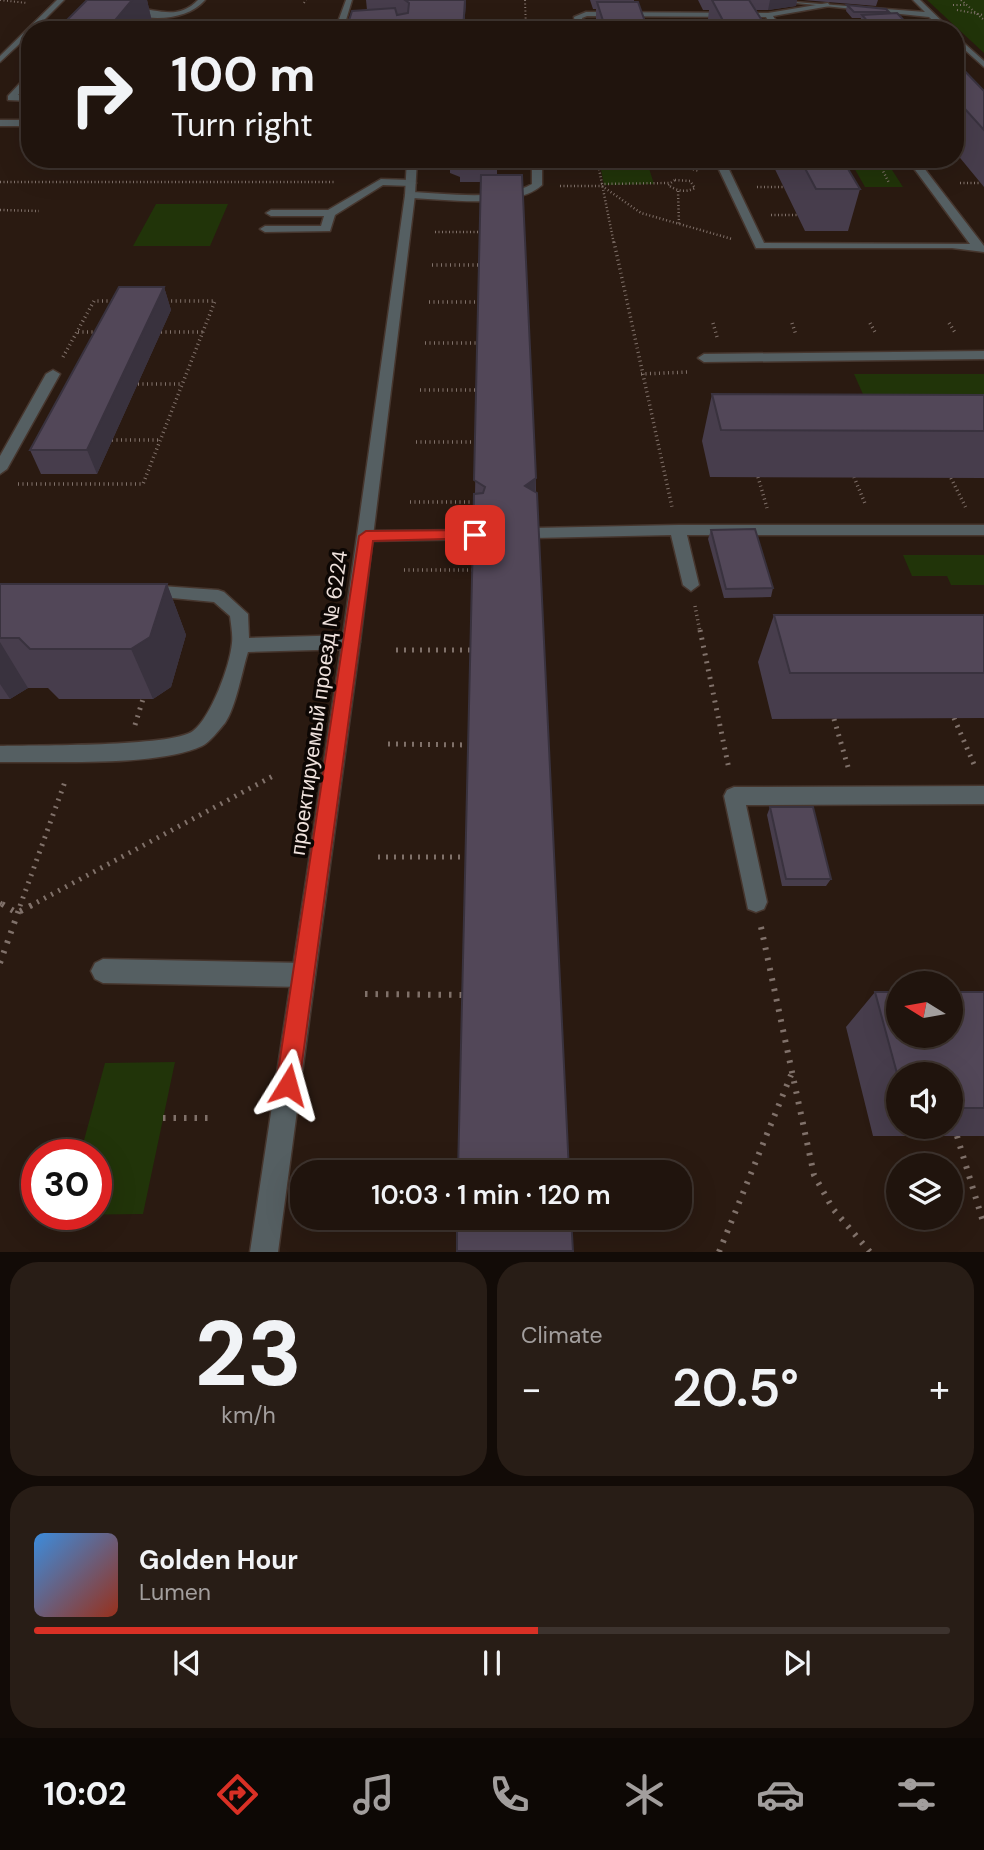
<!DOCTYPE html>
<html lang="en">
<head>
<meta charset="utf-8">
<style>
  body { margin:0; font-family:"DM Sans",sans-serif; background:#281d16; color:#f1f3f6; height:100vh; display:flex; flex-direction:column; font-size:26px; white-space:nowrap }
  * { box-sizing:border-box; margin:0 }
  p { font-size:23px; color:#a29e9d }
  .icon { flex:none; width:38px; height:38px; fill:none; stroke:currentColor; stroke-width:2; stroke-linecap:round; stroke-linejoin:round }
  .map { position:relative; height:1252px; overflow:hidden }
  .details { display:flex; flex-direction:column; gap:10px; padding:10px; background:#120b07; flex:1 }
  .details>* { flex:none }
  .banner { position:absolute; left:21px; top:21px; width:943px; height:147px; border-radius:28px; box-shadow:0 7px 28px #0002,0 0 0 2px #3d332e; background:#20140d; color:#f1f3f6; overflow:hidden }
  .needle { width:46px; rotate:281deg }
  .tools { position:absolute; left:886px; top:971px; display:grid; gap:14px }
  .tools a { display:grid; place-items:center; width:77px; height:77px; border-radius:50%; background:#20140d; box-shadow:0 7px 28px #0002,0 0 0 2px #3d332e; font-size:35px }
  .speed { position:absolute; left:21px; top:1139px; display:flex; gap:14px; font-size:35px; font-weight:700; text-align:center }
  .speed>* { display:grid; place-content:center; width:91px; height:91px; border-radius:50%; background:#20140d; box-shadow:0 7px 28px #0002,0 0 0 2px #3d332e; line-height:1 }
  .speed .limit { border:10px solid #d22; background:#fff; color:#111 }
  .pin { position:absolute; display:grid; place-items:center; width:60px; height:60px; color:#fff; margin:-30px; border-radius:14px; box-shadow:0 4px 10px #0006 }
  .me { position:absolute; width:77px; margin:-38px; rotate:8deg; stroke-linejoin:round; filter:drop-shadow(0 0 5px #0008) }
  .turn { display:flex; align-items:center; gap:24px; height:147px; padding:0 35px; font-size:32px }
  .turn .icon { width:91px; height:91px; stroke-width:2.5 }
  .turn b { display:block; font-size:49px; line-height:60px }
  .big { font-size:52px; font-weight:600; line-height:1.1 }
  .details .widget { flex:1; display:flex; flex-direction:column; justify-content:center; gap:10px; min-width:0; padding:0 24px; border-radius:28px; background:#281d16 }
  .details .dial { align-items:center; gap:0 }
  .dial b { font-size:91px; line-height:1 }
  .song { display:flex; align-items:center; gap:21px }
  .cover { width:84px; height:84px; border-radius:10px; background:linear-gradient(135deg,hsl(210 70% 55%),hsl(10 70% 35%)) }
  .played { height:7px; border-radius:4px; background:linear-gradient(90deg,#d93025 55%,#3d332e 55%) }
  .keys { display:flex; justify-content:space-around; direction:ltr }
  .heat { display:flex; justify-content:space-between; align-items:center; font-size:38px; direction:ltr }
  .details .tiles { flex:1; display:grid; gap:10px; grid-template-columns:1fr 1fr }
  .widget:last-child { grid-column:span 2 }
  .trip { position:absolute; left:290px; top:1160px; width:402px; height:70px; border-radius:28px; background:#20140d; box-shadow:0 7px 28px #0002,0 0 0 2px #3d332e; font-weight:600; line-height:70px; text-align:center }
  .tabs { display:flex; height:112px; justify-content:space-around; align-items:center; background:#0d0805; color:#a29e9d }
  .tabs .icon { width:49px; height:49px }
  .tabs .selected { color:#d93025 }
  .tabs b { font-size:32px; color:#f1f3f6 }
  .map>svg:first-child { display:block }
</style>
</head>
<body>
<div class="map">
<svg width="984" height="1252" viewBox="0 0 984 1252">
  <rect width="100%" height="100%" fill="#2a1a11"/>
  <path fill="#213409" d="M927,0h57v53z
    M599,159h47l8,25 -50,1z
    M849,159h36l18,28h-38z
    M156,204h72l-18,42h-77z
    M854,374h130v26l-118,1z
    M903,555h81v30h-33l-4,-9h-35z
    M175,1062l-32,152h-1l-78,1 32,-1v-59h-16l25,-92z"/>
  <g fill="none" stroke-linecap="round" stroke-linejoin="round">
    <g stroke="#46362e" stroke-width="3">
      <path id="lane" d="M198,0h7c-18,21 -58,22 -82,11 24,-10 50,15 75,-11z
        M346,0h6l-6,20 58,-1 4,2 -2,9h-8l2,-7 -55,1 -2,6h-8z
        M828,3l2,3 -57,10 9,14h-8l-8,-13 -179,-1 -5,2 2,12h-8l-2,-13 12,-5 182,1z
        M837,21h45l4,2 -52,2z
        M22,81l7,2 -11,12h12v6l-22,-1v-4z
        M532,159h10v26c-27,25 -97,14 -132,13l-5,-3 5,-3c34,1 92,10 122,-8z
        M714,159h10l40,84 206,1 -63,-85h10l67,87v6l-32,-4h-196z
        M381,179l30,1 5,3 -5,3 -28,-1 -48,30 -5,16 -65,1 -5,-3 5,-3h56l3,-10h-53l-5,-3 5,-3h57z
        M984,351v8l-280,3 -6,-4 6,-4z
        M53,370l7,4 -53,95 -7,5v-18l46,-82z
        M678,525h306v10h-297l12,50 -8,6 -8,-6 -12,-50 -137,3 -8,-5 8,-5z
        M475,530l8,5 -2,4 -115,2 -8,-5 8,-5z
        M147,585l71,5 6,2 24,22 1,24 102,-3 6,2 3,5 -3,5 -6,2 -103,3c-6,19 -12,55 -23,71 -6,7 -15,19 -23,23 -44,21 -151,15 -202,16v-16c34,-1 172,1 193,-15 18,-14 37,-65 39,-88 1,-8 -1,-18 -2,-27l-16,-14 -73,-7 -2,-4 2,-4z
        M984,786v18l-238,1 21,97 -3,7 -8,3 -8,-3 -24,-113 3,-6 7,-3z
        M103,959l200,4 8,4 4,8 -4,8 -8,4 -200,-4 -8,-4 -4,-8 4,-8z"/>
    </g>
    <g stroke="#46362e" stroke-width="3">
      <path id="street" d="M57,0h7l-30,30h-4v4l-30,28v-6z
        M768,0l157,12 -12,-12h7l31,30h-8l-14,-13z
        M956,36l28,25v6l-28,-25z
        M0,120h30v6h-30z
        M407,159h10l-2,36 -55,447 -82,610h-28l92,-610 63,-447z"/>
    </g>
    <path stroke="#80716a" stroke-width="2" stroke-dasharray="1 2.5" stroke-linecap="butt" d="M0,0l27,3
      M525,0l1,30
      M961,0l23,20
      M304,3l2,-3
      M953,5h13
      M957,10l27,5
      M461,20l20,3v7"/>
    <path stroke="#80716a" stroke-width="2.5" stroke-dasharray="1 2.5" stroke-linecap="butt" d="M597,159l17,85
      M656,159l43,12
      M877,159l12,24
      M442,161h12
      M743,161h28
      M560,164h38
      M675,180l15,1 5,7c-10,5 -18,3 -27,-3z
      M0,182h335
      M960,183h20
      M601,184l68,-1
      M560,186h42l39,27 91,26
      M757,187h27
      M678,191l1,33
      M0,210l39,1
      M771,215h27
      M435,232h46"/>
    <path stroke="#80716a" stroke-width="3.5" stroke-dasharray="1 3.5" stroke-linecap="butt" d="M614,242l58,265
      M432,265h49
      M429,302h51
      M713,323l4,14
      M792,323l4,12
      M870,323l6,11
      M949,323l7,11
      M78,332h19
      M161,332h42
      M425,343h54
      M63,357l31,-56h23
      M641,374l47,-2
      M138,384h45
      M420,390h58
      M112,440h48
      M416,442h61
      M758,477l9,31
      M854,477l12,29
      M951,478l15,30
      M18,484h125l72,-183h-51
      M410,502h66
      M404,570h70
      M695,606l5,26"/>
    <path stroke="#80716a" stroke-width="5" stroke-dasharray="2 6" stroke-linecap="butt" d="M700,630l29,139
      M396,650h76
      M954,718l22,51
      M834,719l14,48
      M135,725l8,-26
      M388,744l83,1
      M378,857h90
      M0,903l5,3
      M20,906l46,-127
      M30,906l243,-130"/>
    <path stroke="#80716a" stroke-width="6" stroke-dasharray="2.5 8" stroke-linecap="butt" d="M2,904l15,9 17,-9
      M761,927l53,248 19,34 37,43
      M0,963l21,-59
      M365,994l100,1
      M163,1118h48
      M957,1136l27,89
      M349,1165h112
      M719,1252l72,-177"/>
    <use href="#lane" fill="#555f62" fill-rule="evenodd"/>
    <use href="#street" fill="#555f62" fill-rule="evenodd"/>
  </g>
  <path fill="#473d4c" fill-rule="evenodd" d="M87,0h60l5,22 -6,8h-81l-2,-6z
    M366,0h100l-2,30 -97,-20z
    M590,0h44v2l14,28h-49l-3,-11v-10h-3z
    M698,0h99l-1,6 -28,4h-12l12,20h-55l-5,-11 1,-9h-6z
    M803,0h75l-2,6z
    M847,5l42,7v2l24,16h-51l-3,-3 2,-9h-9l-6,-7z
    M956,62l28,29v96l-28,-34z
    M450,159h47v16l39,303v14l-61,2 6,-312h-21v-5l-10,-4z
    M770,159h72l18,30 -12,42h-43z
    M164,287l7,23 -74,164h-56l-11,-24z
    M712,394l272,1v83l-274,-1 -8,-36z
    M711,530l62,58 -2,9 -47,1 -16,-59z
    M0,584h167l19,51 -15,52 -18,12h-94l-11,-11h-20l-18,11h-10z
    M774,615h210v103l-212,1 -14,-57z
    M770,807l61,72 -5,7h-44l-15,-71z
    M875,992h109v144h-111l-27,-109zM898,1074h52v53h-52z"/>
  <path fill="#39323e" d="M132,0h15l5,22 -6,8h-32l-2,-6z
    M465,0h1l-2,30h-1z
    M770,0h27l-1,6 -28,4z
    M164,287l7,23 -74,164 -10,-24z
    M536,478l-2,47 -9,-39z
    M167,584l19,51 -15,52 -18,12 -22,-50z
    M0,642l28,46 -18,11 -10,-15z"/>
  <path fill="#524758" stroke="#39323e" stroke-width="2" d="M87,0h45l-20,24h-49z
    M405,0h60l-2,30h-117l6,-19 43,-3 2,7 11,-2 1,-10z
    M712,0h37l19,30h-40z
    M597,2h41l10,28h-42z
    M847,5l39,4 3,3h-35z
    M897,13l16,17h-38l-13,-15z
    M956,62l28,29v39l-28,-31z
    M800,159h42l18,30h-44z
    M481,175h41l14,303 -11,8 12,7 32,679h-111l16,-678 9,-1 2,-6 -11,-7z
    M119,287h45l-77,163h-57z
    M712,394l272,1v36l-263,-1z
    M755,529l18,59 -47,1 -15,-59z
    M0,584h167l-17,53 -19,12h-101l-11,-11h-19z
    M774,615h210v58h-194z
    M770,807h43l18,72h-45z
    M875,992h23v44h52v-44h34v116h-34v-34h-52v3z
    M457,1218h114l2,33h-116z"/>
  <path fill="#d93025" stroke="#8d1f18" stroke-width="2" d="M475,530l7,5 -2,3 -107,3 -74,544 -3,8 -8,4 -9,-4 -3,-8 83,-549 7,-5z"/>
  <g text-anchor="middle" stroke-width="7" stroke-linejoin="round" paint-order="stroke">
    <g font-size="21" fill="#efe2dd" stroke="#0d0704">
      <text transform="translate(319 703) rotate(-82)" y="7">проектируемый проезд № 6224</text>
    </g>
  </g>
</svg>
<div class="tools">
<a><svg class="needle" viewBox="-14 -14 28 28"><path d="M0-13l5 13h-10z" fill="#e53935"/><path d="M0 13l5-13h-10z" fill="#a29e9d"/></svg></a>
<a><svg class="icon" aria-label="sound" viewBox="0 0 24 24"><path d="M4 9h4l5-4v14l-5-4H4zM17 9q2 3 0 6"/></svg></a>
<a><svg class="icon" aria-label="layers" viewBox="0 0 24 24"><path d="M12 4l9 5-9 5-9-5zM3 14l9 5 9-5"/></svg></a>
</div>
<div class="speed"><div class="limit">30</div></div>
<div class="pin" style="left:475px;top:535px;background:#d93025"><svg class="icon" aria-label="arrive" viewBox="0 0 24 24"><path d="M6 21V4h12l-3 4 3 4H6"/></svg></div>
<svg class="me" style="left:288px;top:1085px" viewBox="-20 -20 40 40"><path d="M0-17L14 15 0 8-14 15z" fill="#d93025" stroke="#fff" stroke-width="4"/></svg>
<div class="trip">10:03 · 1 min · 120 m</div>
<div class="banner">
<div class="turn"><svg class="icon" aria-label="right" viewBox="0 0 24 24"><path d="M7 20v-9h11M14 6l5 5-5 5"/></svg><div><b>100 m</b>Turn right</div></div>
</div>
</div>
<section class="details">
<div class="tiles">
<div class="widget dial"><b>23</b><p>km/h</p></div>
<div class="widget"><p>Climate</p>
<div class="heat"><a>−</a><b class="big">20.5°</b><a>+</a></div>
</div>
<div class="widget">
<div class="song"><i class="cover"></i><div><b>Golden Hour</b><p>Lumen</p></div></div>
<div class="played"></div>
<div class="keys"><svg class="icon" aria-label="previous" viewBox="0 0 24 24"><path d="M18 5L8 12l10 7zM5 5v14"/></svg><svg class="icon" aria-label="pause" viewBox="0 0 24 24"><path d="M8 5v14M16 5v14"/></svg><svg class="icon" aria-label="next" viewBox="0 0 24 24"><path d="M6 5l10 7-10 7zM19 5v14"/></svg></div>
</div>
</div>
</section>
<nav class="tabs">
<b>10:02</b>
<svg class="icon selected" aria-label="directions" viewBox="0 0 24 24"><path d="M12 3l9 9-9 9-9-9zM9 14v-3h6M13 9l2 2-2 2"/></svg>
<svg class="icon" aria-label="music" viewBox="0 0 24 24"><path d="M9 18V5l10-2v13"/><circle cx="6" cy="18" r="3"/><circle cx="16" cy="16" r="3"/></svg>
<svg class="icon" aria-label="phone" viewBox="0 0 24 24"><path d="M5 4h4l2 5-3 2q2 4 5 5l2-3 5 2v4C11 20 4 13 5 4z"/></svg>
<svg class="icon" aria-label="climate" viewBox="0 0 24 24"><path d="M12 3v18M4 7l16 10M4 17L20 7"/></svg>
<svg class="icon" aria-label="car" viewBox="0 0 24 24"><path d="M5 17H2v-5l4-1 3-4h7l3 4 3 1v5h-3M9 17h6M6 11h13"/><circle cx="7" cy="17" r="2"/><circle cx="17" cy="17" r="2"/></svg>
<svg class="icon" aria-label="filters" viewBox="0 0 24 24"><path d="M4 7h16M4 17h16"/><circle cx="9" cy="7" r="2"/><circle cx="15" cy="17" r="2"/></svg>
</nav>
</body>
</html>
